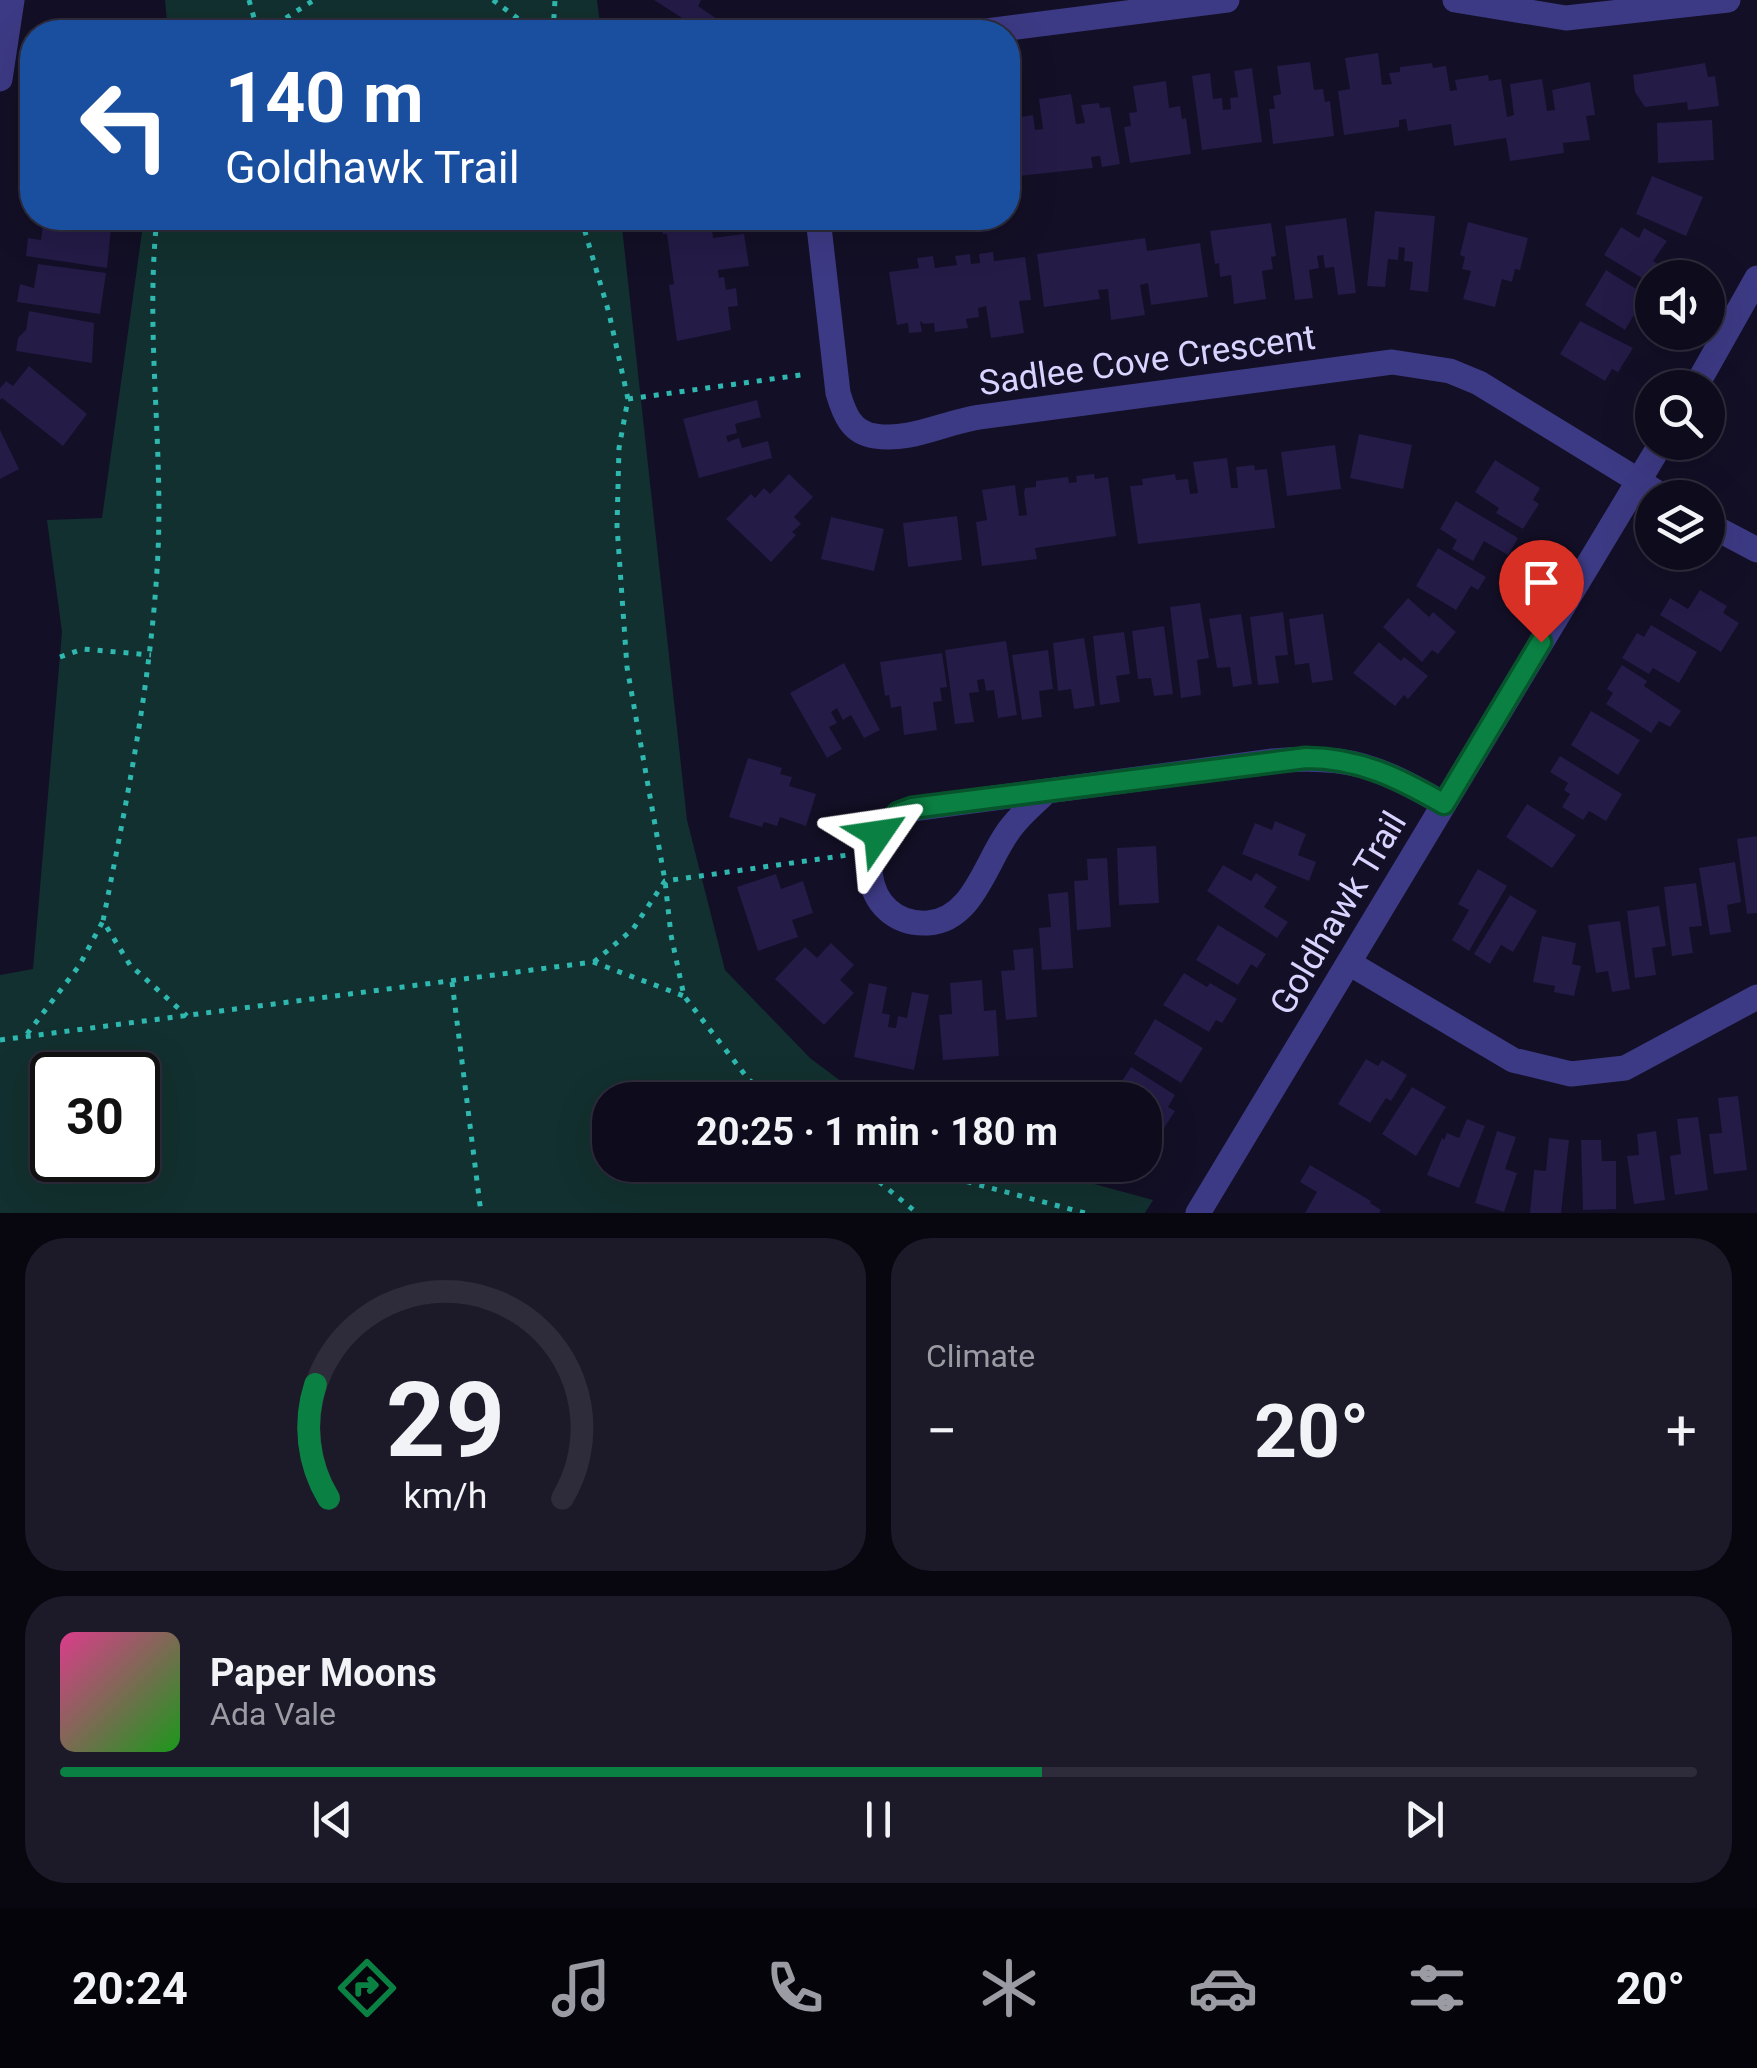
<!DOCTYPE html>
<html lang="en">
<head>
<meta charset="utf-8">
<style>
  body { margin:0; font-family:Roboto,sans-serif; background:#1c1929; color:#f1f3f6; height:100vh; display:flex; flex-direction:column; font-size:38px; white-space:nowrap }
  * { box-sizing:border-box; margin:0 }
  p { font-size:32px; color:#9b9ba3 }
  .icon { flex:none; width:55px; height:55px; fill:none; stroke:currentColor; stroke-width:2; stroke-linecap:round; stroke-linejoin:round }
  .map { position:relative; height:1213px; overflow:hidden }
  .sheet { display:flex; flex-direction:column; gap:25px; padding:25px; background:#08060f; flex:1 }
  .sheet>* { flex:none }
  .top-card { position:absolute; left:20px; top:20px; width:1000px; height:210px; border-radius:40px; box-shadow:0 10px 40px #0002,0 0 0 2px #2e2b3b; background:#1a4fa0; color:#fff; overflow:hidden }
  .fabs { position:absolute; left:1635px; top:260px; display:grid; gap:20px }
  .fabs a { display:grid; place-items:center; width:90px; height:90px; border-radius:50%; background:#0e0b1c; box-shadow:0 10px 40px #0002,0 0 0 2px #2e2b3b; font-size:50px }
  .speed { position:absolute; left:30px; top:1052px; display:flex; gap:20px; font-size:50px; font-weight:700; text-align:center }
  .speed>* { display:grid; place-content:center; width:130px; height:130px; border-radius:50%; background:#0e0b1c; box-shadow:0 10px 40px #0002,0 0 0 2px #2e2b3b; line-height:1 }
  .speed .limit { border:5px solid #111; border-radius:15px; background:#fff; color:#111 }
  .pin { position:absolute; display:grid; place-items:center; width:85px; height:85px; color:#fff; margin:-102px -42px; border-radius:50% 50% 50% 0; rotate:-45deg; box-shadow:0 0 10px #0007 }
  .pin .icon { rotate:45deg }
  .me { position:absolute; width:110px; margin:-55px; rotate:58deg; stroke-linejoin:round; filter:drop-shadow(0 0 8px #0008) }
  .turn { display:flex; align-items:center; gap:35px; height:210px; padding:0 40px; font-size:45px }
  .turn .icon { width:130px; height:130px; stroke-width:2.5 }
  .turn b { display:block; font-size:70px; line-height:85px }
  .big { font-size:75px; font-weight:700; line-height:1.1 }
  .sheet .widget { flex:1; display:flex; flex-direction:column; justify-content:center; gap:15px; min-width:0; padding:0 35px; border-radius:40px; background:#1c1929 }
  .sheet .dial { align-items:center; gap:0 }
  .dial svg { height:260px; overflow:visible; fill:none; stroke:#2e2b3b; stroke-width:7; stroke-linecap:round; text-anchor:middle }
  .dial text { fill:#f1f3f6; stroke:none }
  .song { display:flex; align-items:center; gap:30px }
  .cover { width:120px; height:120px; border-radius:15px; background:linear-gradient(135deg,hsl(330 70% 55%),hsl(120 70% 35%)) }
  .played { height:10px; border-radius:5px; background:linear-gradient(90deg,#0b8043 60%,#2e2b3b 60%) }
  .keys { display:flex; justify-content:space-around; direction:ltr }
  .heat { display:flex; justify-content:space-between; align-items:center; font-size:55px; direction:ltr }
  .sheet .tiles { flex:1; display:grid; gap:25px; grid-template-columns:1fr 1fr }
  .widget:last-child { grid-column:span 2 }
  .trip { position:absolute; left:592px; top:1082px; width:570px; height:100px; border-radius:40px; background:#0e0b1c; box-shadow:0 10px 40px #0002,0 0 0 2px #2e2b3b; font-weight:700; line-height:100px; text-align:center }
  .menu { display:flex; height:160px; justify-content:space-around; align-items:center; background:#06040b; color:#9b9ba3 }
  .menu .icon { width:70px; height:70px }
  .menu .current { color:#0b8043 }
  .menu b { font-size:45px; color:#f1f3f6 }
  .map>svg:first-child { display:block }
</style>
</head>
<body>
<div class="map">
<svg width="1757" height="1213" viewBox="0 0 1757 1213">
  <rect width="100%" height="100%" fill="#130f26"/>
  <path fill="#12302f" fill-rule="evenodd" d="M165,0h432l4,32h-433z
    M144,218h477l66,602 38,150 85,88 56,42h-256v65h415l128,35 -8,13h-1145v-238l33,-6 29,-337 -15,-112 55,-2zM52,1075h86v85h-86z"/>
  <path fill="#241b47" d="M654,0h47l-3,6 22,15 -8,11h-8z
    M1378,53l4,32 10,-1 -3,-11 11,-1v-5l32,-4 1,5 13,-2 4,25 7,-1 -2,-10 33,-5 1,6 12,-2 6,38 7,-2 -4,-31 32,-5 5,32 8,-1 -3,-20 38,-8 5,33 -9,1 4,24 -27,3 1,10 -54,8 -4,-23 -52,8 -3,-22 -43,7 -2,-12 -7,1v7l-55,8 -6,-44 12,-2 -5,-31z
    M1310,62l4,28 9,-1 2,13 5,-1 4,35 -61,8 -4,-35h6l-2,-13 8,-2 -4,-28z
    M1705,63l3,14 7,-1 4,30 -31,4 -1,-8 -42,5 -10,-15 -2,-17z
    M1252,68l10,74 -60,8 -10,-74 18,-3 3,26 9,-1 1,12 8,-1 -1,-11 8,-1 -4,-26z
    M1166,81l3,27 11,-2 2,13 4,-1 5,36 -61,9 -6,-36 7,-1 -2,-13 8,-1 -4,-26z
    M1071,94l5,30 9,-1 -4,-18 18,-2 1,5 10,-1 10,57 -18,3 -2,-11 -9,1 2,11 -85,9v-64l11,-2 1,6 13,-2 2,15 8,-1 -4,-30z
    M1712,120l2,40 -56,3 -1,-40z
    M1652,176l51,21 -17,39 -50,-22z
    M1375,211l60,5 -7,76 -18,-2 3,-28 -9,-1 1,-13 -6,-1 -1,13 -10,-1 -3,28 -18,-1z
    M44,218l67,10 -4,40 -81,-12 2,-18 13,2z
    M79,218h35l-1,7z
    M660,218h56l2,10 -6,1 1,9 31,-4 5,32 -31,4 1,8 5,-1 2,13 10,-2 2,18 -10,1 3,23 -54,11 -8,-56 5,-1 -7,-50h-4z
    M1346,218l10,75 -18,2 -4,-28 -9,1 -2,-13 -6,1 2,12 -10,2 4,28 -18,2 -10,-74z
    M1468,222l60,16 -8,32 -5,-1 -3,13 -10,-3 -7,28 -32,-8 8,-28 -9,-2 3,-12 -5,-2z
    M1271,223l5,33 -5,1 2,12 -11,2 4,28 -32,5 -3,-29 -11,2 -1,-14 -4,1 -5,-33z
    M1621,227l18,11 5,-10 23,13 -14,20 28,17h-29v6l-48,-29z
    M1145,238l2,13 53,-8 8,54 -57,8 -3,-22 -8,2 5,30 -34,5 -3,-31 -10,1 2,9 -56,8 -7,-53z
    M993,252l1,9 31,-4 6,43 -12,1 5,32 -33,5 -5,-32 -8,2 1,9 -13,2 2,9 -33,4 -1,-9 -10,1 -4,-3 2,11 -13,1 -1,-10 -11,2 -8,-53 30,-4 -2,-10 16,-2 2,12 22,-3 -2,-9 15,-2 1,10 9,-1 -1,-9z
    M38,264l68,9 -6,41 -83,-12 3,-18 14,4z
    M1606,270l46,29 -6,13 -7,-5 -14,23 -40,-25z
    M29,311l65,12 -2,40 -76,-12 2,-13 8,-8z
    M1580,321l53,27 -15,24 -6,-3 -7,12 -45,-27z
    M29,366l58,48 -24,32 -61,-48 -2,2v-12l6,-7 7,5z
    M757,400l4,17 -26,7 2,9 -11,3 2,6 11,-4 3,10 26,-7 4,17 -73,20 -16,-59z
    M0,430l19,39 -19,10z
    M1359,434l53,11 -9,44 -53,-11z
    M1335,445l6,44 -54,7 -6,-44z
    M1227,458l4,30h7l-2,-21 18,-2 1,5 12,-1 8,59 -137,16 -8,-58 13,-1 -1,-6 33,-5 1,6 12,-1 2,15 8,-1 -5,-31z
    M1495,460l45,28 -7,12 6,4 -16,25 -27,-16 3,-5 -24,-16z
    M789,474l24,23 -19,20 7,7 -9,8 4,3 -25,27 -45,-43 25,-25 4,4 9,-10 6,6z
    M1094,474l1,5 13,-2 8,59 -81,12 2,11 -55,7 -6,-44 11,-2 -5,-30 33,-5 4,31 8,-1 -3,-22 1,-5 11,-1v-6l32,-4 1,6 8,-1 -1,-6z
    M1456,501l62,37 -10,17 -24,-14 -11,20 -21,-12 5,-9 -17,-11z
    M957,516l5,44 -54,7 -5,-44z
    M831,517l53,12 -10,42 -53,-12z
    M1438,548l48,29 -8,13 -7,-4 -15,24 -40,-24z
    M1700,590l27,16 -4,7 16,10 -18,29 -61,-37 10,-17 18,11z
    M1408,598l21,19 4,-5 23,20 -18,22 -6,-4 -10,12 -39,-35z
    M1200,603l9,55 -12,2 4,35 -20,3 -11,-91z
    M1283,612l5,43 -13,1 4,27 -21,2 -8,-68z
    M1241,614l11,70 -19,3 -3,-20 -13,1 -8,-49z
    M1323,614l10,66 -21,3 -3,-20 -14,2 -6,-46z
    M1651,625l46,27 -18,31 -26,-15 -4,6 -27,-16 15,-25 7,4z
    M1164,626l9,68 -19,2 -3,-18 -13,1 -6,-48z
    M1124,632l6,42 -14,2 4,26 -20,3 -7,-69z
    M1084,638l11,68 -21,3 -3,-20 -13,2 -5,-48z
    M1006,641l11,74 -19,3 -4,-28 -8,1 -2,-12 -7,1 2,12 -10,1 5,29 -19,2 -10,-74z
    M1379,642l22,19 3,-4 24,19 -20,23 -4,-4 -9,11 -42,-33z
    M1048,650l5,39 -14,2 3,26 -20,3 -10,-65z
    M942,653l5,34 -7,1 2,13 -9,1 4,28 -33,5 -3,-29 -10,2 -2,-13 -4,1 -5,-34z
    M844,663l36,67 -16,8 -13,-23 -8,5 -6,-12 -6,4 6,11 -8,4 13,22 -15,9 -37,-65z
    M1622,665l25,16 -3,5 37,25 -11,16 -11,-6 -8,12 -45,-29 7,-11 -6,-4z
    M1591,711l49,29 -22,35 -47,-30z
    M1560,756l62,38 -16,27 -17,-10 -6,9 -21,-13 8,-13 -6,-4 4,-7 -18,-11z
    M748,758l34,10 -2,6 12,3 -3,9 27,8 -10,32 -26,-9 -3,9 -13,-4 -2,5 -33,-10z
    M1527,804l49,31 -24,33 -46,-31z
    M1275,821l31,13 -8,21 18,7 -7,19 -67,-27 13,-31 17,7z
    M1757,836v77l-10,1 -10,-75z
    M1156,846l3,57 -40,2 -2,-57z
    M1107,858l4,69 -34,3 -3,-49 14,-1 -1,-21z
    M1735,862l6,40 -14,3 4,27 -21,3 -11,-67z
    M1223,865l28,16 5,-8 21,14 -13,20 24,15 -11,16 -70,-47z
    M1478,869l29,17 -38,65 -17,-11 17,-30 -11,-6z
    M776,874l5,15 22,-8 10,32 -21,7 6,17 -40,14 -21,-64z
    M1696,883l6,43 -13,1 4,26 -21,3 -8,-69z
    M1068,892l5,76 -31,2 -3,-42 12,-1 -3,-33z
    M1510,895l27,16 -24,41 -12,-7 -11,19 -16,-10z
    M1659,906l7,40 -14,2 4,27 -21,3 -8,-67z
    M1620,921l10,68 -18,3 -4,-21 -12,2 -8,-48z
    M1218,925l48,29 -9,14 -6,-4 -13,21 -42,-25z
    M1542,936l34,7 -4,21 9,2 -7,30 -20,-4 1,-6 -22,-4z
    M831,943l23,22 -14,15 14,13 -30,32 -49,-46 30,-32 12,11z
    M1033,948l4,69 -31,3 -5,-49 14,-1 -2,-20z
    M1184,973l23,14 3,-4 27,16 -15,24 -6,-3 -7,12 -46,-27z
    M982,980l2,31 12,-1 3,46 -56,4 -4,-45 13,-1 -2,-31z
    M869,983l18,4 -5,26 8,2 -2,12 8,1 2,-12 9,2 5,-26 17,3 -15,75 -60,-13z
    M1155,1019l48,29 -22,35 -47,-29z
    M1366,1059l12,7 4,-6 25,15 -16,26 -5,-3 -16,25 -32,-19z
    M1131,1067l44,28 -7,12 7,4 -16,25 -14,-9v-27l-33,-3z
    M1412,1087l34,20 -30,49 -34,-22z
    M1738,1096l9,74 -33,4 -5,-40 13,-1 -4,-35z
    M1698,1117l10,73 -33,5 -5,-39 11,-2 -4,-35z
    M1467,1119l18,7 -26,62 -32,-13 15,-37 2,2 3,-7 12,5z
    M1497,1131l19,6 -11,32 12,4 -13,39 -29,-9z
    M1656,1131l9,69 -31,4 -7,-48 12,-1 -2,-21z
    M1145,1137l11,7 -11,17z
    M1549,1138l20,2 -8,73h-31l4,-43 12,1z
    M1581,1140h20l1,21h14v48l-33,1z
    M1112,1165h31l-9,14z
    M1310,1165l61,36 -1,2 11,7 -2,3h-74l12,-21 -17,-10z"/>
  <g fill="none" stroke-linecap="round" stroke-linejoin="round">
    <path stroke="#2fb8b0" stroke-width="5" stroke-dasharray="5 8" stroke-linecap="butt" d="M249,0l9,32
      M493,0l43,32
      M264,32l50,-32
      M553,32l2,-32
      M157,218c-12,111 6,223 1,334 -6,126 -31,247 -55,369l27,44 57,51
      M581,218l28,95 19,86 -9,49 -2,78 10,141 38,214 6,54 13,61 65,84 26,20
      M628,399l180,-25
      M60,657l23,-8 68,6
      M594,962l39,-33 32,-48 183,-26
      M452,982l29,231
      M27,1034l52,-68 24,-45
      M0,1040l593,-78 91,34
      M859,1165l58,48
      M904,1165l181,48"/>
    <path stroke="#3d3a85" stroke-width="25" d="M1455,0l111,18 162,-18
      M979,32l248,-32
      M0,79l12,-79
      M818,218l20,175c6,20 13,40 37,43 35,6 70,-14 105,-19 137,-18 274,-37 412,-55l58,9 29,12 160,98
      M1047,791c-12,12 -27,24 -37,38 -24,31 -36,91 -82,94 -69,4 -79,-94 -16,-114l361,-48c76,-7 107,6 171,43
      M1349,963l164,97 58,14 54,-6 132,-71"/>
    <path stroke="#3d3a85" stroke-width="25" d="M1695,388l62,-110
      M1639,481l26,17
      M1708,524l49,26
      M1198,1213l464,-771"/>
  </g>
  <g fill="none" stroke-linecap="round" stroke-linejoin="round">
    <g stroke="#07532c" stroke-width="25">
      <path id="route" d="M878,834l20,-21 14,-5 394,-50c53,0 93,20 138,46l97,-162"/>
    </g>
    <use href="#route" stroke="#0b8043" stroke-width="18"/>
  </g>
  <g text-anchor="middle" stroke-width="10" stroke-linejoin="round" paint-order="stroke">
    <g font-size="35" fill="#d9d4ff" stroke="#130f26">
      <text transform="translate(1147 360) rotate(-8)" y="12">Sadlee Cove Crescent</text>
      <text transform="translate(1338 913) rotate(-59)" y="12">Goldhawk Trail</text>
    </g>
  </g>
</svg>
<div class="fabs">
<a><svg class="icon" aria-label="sound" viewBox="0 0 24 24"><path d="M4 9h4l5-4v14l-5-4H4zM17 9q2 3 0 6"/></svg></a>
<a><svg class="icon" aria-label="search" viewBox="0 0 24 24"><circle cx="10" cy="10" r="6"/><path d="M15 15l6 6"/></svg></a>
<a><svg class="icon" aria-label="layers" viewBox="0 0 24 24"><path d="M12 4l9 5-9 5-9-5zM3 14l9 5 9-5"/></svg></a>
</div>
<div class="speed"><div class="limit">30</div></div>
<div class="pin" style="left:1541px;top:642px;background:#d93025"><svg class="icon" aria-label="arrive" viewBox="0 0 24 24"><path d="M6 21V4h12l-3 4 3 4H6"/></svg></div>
<svg class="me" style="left:878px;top:834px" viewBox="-20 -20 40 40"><path d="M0-17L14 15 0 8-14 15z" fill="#0b8043" stroke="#fff" stroke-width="4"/></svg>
<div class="trip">20:25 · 1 min · 180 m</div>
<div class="top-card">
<div class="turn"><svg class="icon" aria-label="left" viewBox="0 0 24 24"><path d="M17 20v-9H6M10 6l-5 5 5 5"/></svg><div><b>140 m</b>Goldhawk Trail</div></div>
</div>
</div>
<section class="sheet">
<div class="tiles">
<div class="widget dial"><svg viewBox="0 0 100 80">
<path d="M14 69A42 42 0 1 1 86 69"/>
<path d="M14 69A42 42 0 0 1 10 34" stroke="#0b8043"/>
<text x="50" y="56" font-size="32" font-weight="700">29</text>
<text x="50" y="72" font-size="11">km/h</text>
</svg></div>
<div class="widget"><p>Climate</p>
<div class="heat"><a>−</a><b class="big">20°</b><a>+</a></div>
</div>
<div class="widget">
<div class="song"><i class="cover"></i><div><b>Paper Moons</b><p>Ada Vale</p></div></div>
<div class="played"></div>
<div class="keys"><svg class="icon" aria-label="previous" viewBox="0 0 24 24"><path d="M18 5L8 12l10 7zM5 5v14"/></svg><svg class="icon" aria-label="pause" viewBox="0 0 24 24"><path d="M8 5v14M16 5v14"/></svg><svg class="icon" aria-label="next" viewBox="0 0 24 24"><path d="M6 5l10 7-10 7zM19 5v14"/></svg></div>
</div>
</div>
</section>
<nav class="menu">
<b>20:24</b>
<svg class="icon current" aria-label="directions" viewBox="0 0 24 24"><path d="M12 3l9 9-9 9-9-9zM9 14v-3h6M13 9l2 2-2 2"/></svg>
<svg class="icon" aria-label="music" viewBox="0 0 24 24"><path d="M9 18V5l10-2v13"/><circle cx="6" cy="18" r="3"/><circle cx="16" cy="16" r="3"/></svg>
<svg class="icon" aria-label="phone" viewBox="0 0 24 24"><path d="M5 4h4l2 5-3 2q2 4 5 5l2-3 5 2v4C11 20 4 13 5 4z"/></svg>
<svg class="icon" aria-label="climate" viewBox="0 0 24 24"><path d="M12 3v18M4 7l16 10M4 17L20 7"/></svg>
<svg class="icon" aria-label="car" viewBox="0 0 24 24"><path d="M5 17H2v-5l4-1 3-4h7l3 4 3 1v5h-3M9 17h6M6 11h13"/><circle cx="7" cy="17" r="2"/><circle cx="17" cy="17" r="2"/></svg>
<svg class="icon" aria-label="filters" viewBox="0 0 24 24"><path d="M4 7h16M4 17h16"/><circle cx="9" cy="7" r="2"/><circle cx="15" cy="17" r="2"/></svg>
<b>20°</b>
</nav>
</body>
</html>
